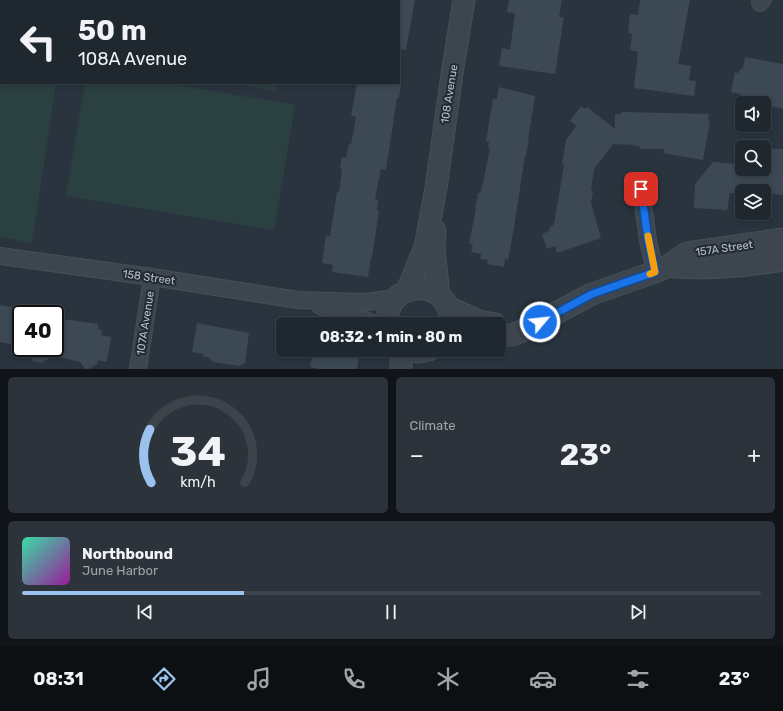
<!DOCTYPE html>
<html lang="en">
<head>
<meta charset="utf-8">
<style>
  body { margin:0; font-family:Rubik,sans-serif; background:#2c333b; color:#f1f3f6; height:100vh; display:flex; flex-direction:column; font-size:15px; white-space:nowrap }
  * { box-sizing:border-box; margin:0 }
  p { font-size:13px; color:#a1a5aa }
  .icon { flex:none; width:22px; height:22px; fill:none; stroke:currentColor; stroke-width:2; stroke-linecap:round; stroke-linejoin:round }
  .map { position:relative; height:369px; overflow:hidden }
  .sheet { display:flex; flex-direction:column; gap:8px; padding:8px; background:#11151a; flex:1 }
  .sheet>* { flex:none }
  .hud { position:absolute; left:0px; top:0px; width:400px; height:84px; box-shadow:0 2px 6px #0003,0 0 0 1px #3c444b; background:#1f272f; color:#f1f3f6; overflow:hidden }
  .tools { position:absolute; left:735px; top:96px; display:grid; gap:8px }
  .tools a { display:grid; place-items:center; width:36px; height:36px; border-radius:6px; background:#1f272f; box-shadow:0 2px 6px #0003,0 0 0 1px #3c444b; font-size:20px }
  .speed { position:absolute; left:12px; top:305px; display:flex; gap:8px; font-size:20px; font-weight:700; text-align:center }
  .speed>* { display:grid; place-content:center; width:52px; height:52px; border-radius:50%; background:#1f272f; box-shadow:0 2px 6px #0003,0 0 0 1px #3c444b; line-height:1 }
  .speed .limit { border:2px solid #111; border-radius:6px; background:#fff; color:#111 }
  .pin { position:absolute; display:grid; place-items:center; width:34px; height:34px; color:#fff; margin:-17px; border-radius:8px; box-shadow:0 2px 6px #0006 }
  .me { position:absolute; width:44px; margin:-22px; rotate:62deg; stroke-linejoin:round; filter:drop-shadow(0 0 3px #0008) }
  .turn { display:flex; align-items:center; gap:14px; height:84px; padding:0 12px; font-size:18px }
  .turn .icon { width:52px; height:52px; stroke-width:2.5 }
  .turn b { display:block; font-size:28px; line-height:34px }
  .big { font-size:30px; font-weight:700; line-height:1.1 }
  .sheet .widget { flex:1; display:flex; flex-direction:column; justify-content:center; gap:6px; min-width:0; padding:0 14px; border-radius:6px; background:#2c333b }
  .sheet .dial { align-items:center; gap:0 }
  .dial svg { height:104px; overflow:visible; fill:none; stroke:#3c444b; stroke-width:7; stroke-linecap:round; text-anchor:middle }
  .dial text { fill:#f1f3f6; stroke:none }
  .song { display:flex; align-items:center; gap:12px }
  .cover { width:48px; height:48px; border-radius:6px; background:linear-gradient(135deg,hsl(160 70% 55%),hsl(300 70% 35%)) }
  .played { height:4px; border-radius:2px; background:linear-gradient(90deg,#9bc2ed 30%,#3c444b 30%) }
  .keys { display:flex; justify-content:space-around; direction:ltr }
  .heat { display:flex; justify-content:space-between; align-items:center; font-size:22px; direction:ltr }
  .sheet .tiles { flex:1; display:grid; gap:8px; grid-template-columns:1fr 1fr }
  .widget:last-child { grid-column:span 2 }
  .trip { position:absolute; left:276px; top:317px; width:230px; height:40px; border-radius:6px; background:#1f272f; box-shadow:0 2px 6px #0003,0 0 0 1px #3c444b; font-weight:700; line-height:40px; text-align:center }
  .menu { display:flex; height:64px; justify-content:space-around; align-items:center; background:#0c1013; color:#a1a5aa }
  .menu .icon { width:28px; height:28px }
  .menu .active { color:#9bc2ed }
  .menu b { font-size:18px; color:#f1f3f6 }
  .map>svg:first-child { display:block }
</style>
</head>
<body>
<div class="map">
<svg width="783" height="369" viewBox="0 0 783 369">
  <rect width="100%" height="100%" fill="#29343f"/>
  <path fill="#2b4040" d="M0,0h68l-67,1v82h55l-24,160 -32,-6z
    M85,83h79l131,22 -21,125 -208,-34z
    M247,83h31l-2,9 -29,-6z"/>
  <path fill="#3c4954" d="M399,0h16l-9,50 -7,-1z
    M509,0h53l-3,17 5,1 -1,5 -8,51 -56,-8 3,-18 8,2 5,-37 -8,-1z
    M640,0h50l-12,64 13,2 -2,14 7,1 -2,15 -60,-8 4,-36 -8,-2 2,-16 -4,-1 2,-19 8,1z
    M745,57l38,7v45l-19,-4v-2h-4l1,-4 -30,-7 4,-20 4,1 1,-4h3z
    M357,83h44l-2,15h-2l-11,72 -5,-1 -6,30 3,1 -1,10h2l-7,48h-1l-3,19 -36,-5 1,-7 -11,-2 4,-27h4l7,-44h2l3,-23 -2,-2 2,-10 4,1 3,-14 2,1 5,-28 -5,-1z
    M499,87l36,9 -7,44h1l-3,16h-1l-11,71 -6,33 -3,-1 -1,8 -17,-3 1,-4 -8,-1 1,-5 -10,-2 2,-8 -4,-1 7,-34h-1l3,-16h2l2,-6 8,-39 -2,-1 1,-5 -3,-1 7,-42h4z
    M581,106l4,3 2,-2 28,22v-15h6v-2l88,2 -1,6 2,1 -7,39 -40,-7 1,-4h-24v-3h-5v-1l-22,-1 -19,25 -3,21 2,1 -2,12 10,35 -44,15 -2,-7 -8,3 -5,-15 7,-3v-3l5,-4 10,-59h-2l4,-25 10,-14 -6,-5z
    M737,146l13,1h-8v22h22v-21l19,1v46l-18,-2 -1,2v-4h-22v3l-12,-1 -3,17 -33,-2 1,-24 18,-22 23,2z
    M0,305l21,4v37l-21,-4z
    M55,318l43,6v5l4,1 -1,5 10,2 -4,24 -1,1 -8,-2 -1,4 -8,5h-4l-5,-7 -25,-6v-2l-13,9 -10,-2 2,-13h21z
    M197,323l52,10 -4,30 -6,3 -26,-4 -5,-5 -5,-1v-2l-11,-2z
    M313,350h13l33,5 -2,14h-38l-9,-2z"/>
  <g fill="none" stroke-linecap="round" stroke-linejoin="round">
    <g stroke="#474f58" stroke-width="18">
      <path id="minor" d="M760,3l3,-3
        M641,189l7,51 7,32
        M0,256l152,21 146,23 67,2 31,-4
        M320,306l42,13 13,5
        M138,369l14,-92"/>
    </g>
    <g stroke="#474f58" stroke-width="23">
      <path id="tertiary" d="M435,231l-1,18 5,46
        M668,266c35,4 80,0 115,-6
        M407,291l18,-44 11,-59 16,-114 12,-74
        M448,307l30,14 17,3
        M388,324c-6,-42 62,-52 63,0
        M499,335h12l9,-3 72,-38 63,-22 13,-6 19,-13 96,-14
        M401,350v19
        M408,350l10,2 11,-2"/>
    </g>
    <use href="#minor" stroke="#3d464f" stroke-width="16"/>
    <use href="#tertiary" stroke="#3d464f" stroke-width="21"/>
  </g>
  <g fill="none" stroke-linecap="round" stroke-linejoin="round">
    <g stroke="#114b97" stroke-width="10">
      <path id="route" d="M540,322l52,-28 63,-22 -7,-32 -7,-51"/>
    </g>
    <use href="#route" stroke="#1a73e8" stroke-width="7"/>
    <path stroke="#f59e0b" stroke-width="7" d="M648,236l7,36 -5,2"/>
  </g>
  <g text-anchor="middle" stroke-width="4" stroke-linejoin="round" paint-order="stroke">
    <g font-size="11" fill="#bac1ca" stroke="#222b34">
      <text transform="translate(449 94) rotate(-81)" y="4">108 Avenue</text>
      <text transform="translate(724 248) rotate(-8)" y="4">157A Street</text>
      <text transform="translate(149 277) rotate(8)" y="4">158 Street</text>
      <text transform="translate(145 323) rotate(-81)" y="4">107A Avenue</text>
    </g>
  </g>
</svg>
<div class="tools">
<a><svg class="icon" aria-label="sound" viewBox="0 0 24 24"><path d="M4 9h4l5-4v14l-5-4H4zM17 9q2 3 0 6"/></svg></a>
<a><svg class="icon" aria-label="search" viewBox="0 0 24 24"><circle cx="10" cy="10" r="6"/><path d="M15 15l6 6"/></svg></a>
<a><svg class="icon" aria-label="layers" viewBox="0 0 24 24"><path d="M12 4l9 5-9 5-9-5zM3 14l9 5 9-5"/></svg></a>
</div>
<div class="speed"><div class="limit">40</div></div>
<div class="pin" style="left:641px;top:189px;background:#d93025"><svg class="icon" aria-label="arrive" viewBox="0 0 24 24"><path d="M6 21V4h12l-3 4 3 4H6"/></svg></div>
<svg class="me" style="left:540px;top:322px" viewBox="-20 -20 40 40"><circle r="17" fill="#1a73e8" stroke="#fff" stroke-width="3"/><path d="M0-11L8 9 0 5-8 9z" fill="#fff"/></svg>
<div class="trip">08:32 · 1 min · 80 m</div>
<div class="hud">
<div class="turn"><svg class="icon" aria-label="left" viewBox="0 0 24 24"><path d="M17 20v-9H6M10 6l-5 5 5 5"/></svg><div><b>50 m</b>108A Avenue</div></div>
</div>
</div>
<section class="sheet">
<div class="tiles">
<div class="widget dial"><svg viewBox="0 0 100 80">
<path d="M14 69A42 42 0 1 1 86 69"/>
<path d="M14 69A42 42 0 0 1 13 28" stroke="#9bc2ed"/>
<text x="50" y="56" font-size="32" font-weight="700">34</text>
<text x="50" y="72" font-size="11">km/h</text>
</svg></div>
<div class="widget"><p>Climate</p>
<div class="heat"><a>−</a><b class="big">23°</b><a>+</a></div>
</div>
<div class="widget">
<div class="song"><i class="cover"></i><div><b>Northbound</b><p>June Harbor</p></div></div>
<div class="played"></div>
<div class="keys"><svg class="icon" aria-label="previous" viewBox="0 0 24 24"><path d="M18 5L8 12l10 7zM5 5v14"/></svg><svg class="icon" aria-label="pause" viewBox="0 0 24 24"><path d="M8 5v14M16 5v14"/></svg><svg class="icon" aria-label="next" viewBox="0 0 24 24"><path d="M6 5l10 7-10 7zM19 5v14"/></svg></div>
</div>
</div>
</section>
<nav class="menu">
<b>08:31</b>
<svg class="icon active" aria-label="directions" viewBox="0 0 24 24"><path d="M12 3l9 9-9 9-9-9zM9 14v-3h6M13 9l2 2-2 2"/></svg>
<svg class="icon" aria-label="music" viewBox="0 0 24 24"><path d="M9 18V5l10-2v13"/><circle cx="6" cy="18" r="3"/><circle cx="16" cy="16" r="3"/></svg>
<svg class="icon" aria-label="phone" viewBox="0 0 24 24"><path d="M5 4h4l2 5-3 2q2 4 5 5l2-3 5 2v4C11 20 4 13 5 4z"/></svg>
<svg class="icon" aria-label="climate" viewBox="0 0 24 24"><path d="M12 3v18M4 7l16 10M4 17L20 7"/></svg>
<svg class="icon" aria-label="car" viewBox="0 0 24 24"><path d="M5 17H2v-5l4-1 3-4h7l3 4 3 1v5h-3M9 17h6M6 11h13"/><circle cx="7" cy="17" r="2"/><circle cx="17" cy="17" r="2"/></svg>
<svg class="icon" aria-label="filters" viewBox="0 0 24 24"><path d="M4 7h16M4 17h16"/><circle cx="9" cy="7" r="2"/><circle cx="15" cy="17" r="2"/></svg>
<b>23°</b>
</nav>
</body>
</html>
